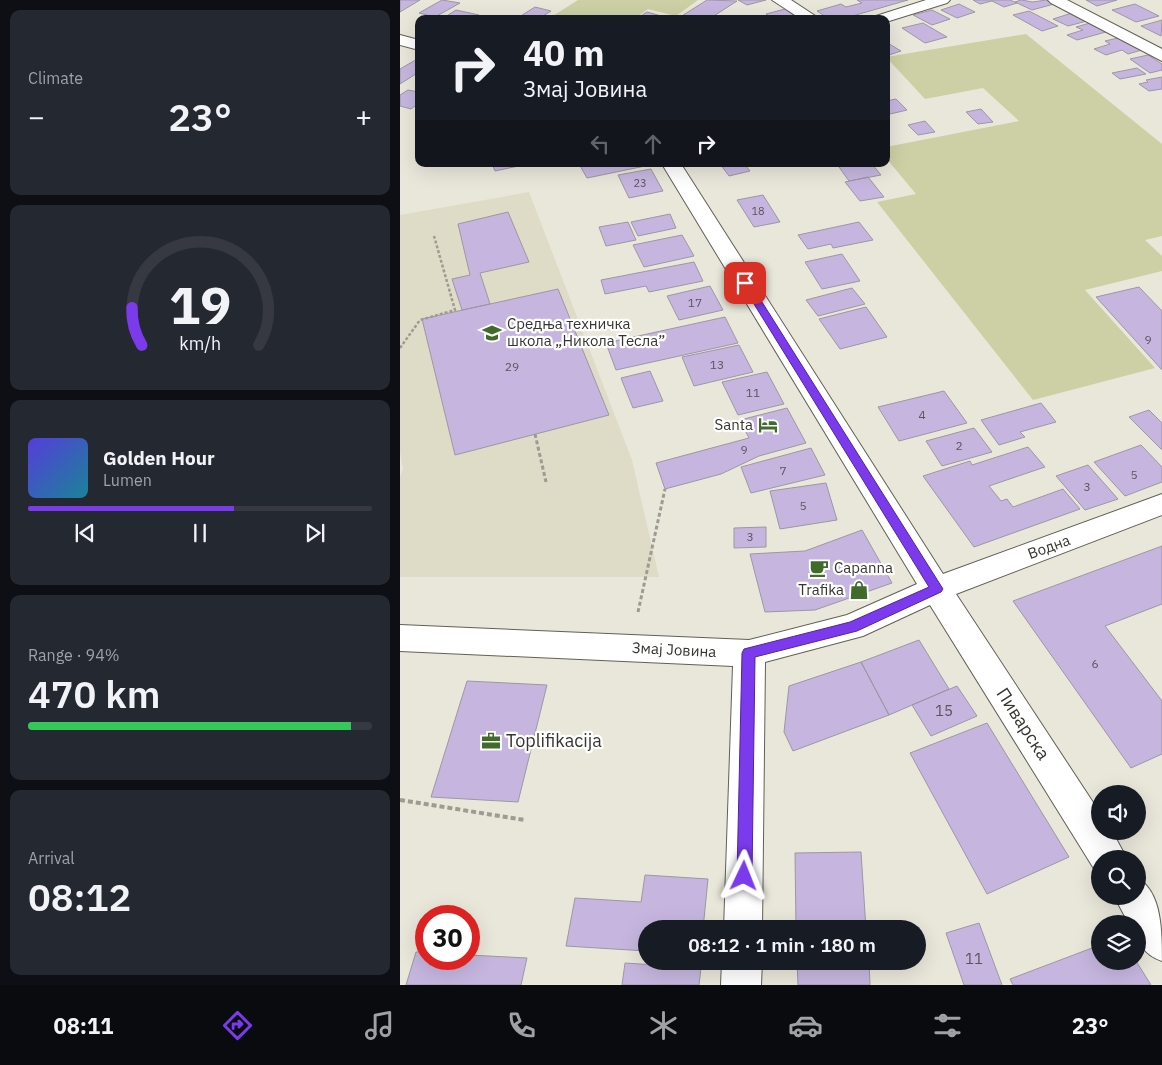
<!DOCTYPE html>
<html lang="en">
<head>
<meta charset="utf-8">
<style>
  body { margin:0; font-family:"IBM Plex Sans",sans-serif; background:#242831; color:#f1f3f6; height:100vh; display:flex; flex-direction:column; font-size:19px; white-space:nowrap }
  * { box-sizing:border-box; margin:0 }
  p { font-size:16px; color:#9ea1a6 }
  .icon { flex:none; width:28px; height:28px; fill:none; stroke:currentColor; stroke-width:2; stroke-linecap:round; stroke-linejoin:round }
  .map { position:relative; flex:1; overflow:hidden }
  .drawer { display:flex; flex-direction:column; gap:10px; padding:10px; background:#0d0f14; width:400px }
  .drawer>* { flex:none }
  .top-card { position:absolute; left:15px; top:15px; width:475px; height:152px; border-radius:10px; box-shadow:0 5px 20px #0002; background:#171b24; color:#f1f3f6; overflow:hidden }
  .buttons { position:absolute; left:691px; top:785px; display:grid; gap:10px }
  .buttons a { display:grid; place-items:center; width:55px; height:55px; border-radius:50%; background:#171b24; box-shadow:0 5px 20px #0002; font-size:25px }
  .speed { position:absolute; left:15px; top:905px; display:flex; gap:10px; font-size:25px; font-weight:700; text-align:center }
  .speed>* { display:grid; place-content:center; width:65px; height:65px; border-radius:50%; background:#171b24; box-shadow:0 5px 20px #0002; line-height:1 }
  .speed .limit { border:8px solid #d22; background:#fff; color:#111 }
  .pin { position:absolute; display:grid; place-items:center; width:42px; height:42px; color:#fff; margin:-21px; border-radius:10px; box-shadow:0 2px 8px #0006 }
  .me { position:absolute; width:55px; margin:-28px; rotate:2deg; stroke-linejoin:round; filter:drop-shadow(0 0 4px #0008) }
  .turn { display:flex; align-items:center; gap:18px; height:105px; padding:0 25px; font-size:22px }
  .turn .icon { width:65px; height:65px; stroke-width:2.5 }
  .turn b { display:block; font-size:35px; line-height:42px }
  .lanes { display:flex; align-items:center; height:48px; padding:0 25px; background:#0003; justify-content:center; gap:25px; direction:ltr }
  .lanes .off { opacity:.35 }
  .big { font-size:38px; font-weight:600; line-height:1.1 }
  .drawer .widget { flex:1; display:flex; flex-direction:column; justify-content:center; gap:8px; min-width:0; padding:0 18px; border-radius:10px; background:#242831 }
  .drawer .dial { align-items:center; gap:0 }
  .dial svg { height:130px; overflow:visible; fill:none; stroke:#363941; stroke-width:7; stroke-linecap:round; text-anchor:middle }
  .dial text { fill:#f1f3f6; stroke:none }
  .song { display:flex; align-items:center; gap:15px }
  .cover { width:60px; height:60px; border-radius:8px; background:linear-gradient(135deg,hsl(250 70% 55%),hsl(190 70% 35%)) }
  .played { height:5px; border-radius:2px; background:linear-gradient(90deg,#7c3aed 60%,#363941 60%) }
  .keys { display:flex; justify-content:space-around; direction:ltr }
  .heat { display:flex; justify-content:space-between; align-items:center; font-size:28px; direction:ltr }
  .charge { height:8px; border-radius:4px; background:linear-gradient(90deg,#34c759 94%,#363941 0) }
  .trip { position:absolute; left:238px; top:920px; width:288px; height:50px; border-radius:25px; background:#171b24; box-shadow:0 5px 20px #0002; font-weight:600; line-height:50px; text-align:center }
  .tabs { display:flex; height:80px; justify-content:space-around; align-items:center; background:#090b0e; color:#9ea1a6 }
  .tabs .icon { width:35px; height:35px }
  .tabs .selected { color:#7c3aed }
  .tabs b { font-size:22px; color:#f1f3f6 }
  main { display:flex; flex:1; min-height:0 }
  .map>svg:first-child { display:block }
</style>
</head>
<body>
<main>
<section class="drawer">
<div class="widget"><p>Climate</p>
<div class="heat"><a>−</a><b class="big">23°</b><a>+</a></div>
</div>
<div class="widget dial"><svg viewBox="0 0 100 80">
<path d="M14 69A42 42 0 1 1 86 69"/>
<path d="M14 69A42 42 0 0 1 8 46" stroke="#7c3aed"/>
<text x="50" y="56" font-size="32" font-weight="700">19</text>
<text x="50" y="72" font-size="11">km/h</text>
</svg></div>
<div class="widget">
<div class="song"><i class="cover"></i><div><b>Golden Hour</b><p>Lumen</p></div></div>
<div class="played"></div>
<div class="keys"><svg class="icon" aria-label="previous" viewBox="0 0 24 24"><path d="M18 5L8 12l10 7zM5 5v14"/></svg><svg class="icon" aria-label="pause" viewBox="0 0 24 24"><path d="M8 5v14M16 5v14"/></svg><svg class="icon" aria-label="next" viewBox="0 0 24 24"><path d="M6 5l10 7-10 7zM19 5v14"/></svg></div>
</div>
<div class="widget"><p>Range · 94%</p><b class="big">470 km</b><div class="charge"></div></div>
<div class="widget"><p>Arrival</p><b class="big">08:12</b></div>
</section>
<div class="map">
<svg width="762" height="985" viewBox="0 0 762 985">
  <rect width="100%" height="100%" fill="#e9e7da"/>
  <path fill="#dedbc7" d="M129,192l103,268 27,117h-259v-100l3,-8 -3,-17v-237z"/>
  <path fill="#ccd0a4" d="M178,0h120l-22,16 -28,-7 -14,10h-86z
    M626,34l136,110v92l-17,4 17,16v15l-77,19 70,78 -122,32 -156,-198 39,-8 -30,-36v-11l133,-26 -36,-33 -58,11 -39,-42z"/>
  <path fill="#c6b6df" stroke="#9c97a3" d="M0,0h20l-20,12z
    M42,0l18,3 -25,14 -16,-4z
    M307,0l30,1 -28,18h-32z
    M338,0h28l-19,5z
    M457,0h51l-66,19h-13l-12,-8 24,-7 5,3 16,-4z
    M573,0h37l7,3 -13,4 -12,-6 -12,3z
    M621,0l12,2 13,-2 8,4 -22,6 -17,-8z
    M686,0h31l-20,6z
    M559,4l16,8 -18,6 -16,-8z
    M735,4l24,12 -23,6 -24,-12z
    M135,7l16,4 -13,8h-22z
    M385,9l15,10h-27l-7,-5z
    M56,10l23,5 -6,4h-31z
    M532,10l18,9 -18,6 -19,-10z
    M629,11l29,15 -16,5 -29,-16z
    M247,12l25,7h-36z
    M672,13l15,8 -19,5 -15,-7z
    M762,20l-1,16 -20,-10z
    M523,23l24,14 -22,6 -23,-15z
    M690,23l16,9 -29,8 -10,-5 16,-5 -7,-3z
    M718,38l24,12 -14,4 -6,-4 -16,5 -12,-6 16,-5 -5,-3z
    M486,42l15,9 -15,5z
    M748,55l14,9v6l-12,3 -20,-14z
    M19,58v14l-19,12v-15z
    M737,68l9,6 -26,5 -8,-6z
    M762,77v12l-13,2 -10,-7 9,-2 -2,-2z
    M8,90l11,2v11l-8,6 -11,-3v-11z
    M496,99l11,11 -21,5v-14z
    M581,109l12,13 -15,2 -12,-12z
    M525,121l10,11 -17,3 -10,-10z
    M92,164h36l-33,7z
    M179,164h70l1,1 -63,13z
    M320,164h36l-10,2 4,5 -21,5z
    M445,164h27l9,11 -32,6 -10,-14 8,-2z
    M251,169l12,22 -34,7 -11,-23z
    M468,177l16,20 -24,4 -15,-19z
    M363,195l17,27 -26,5 -17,-27z
    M108,212l21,50 -49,11 10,31 -28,6 -10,-31 18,-4 -12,-51z
    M270,214l6,14 -38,8 -7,-14z
    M228,222l8,18 -30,6 -7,-19z
    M459,222l14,18 -40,8 -2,-4 -23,5 -10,-14z
    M282,235l12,21 -50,11 -11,-22z
    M442,254l18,27 -38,8 -17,-27z
    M294,262l9,19 -54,11 -3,-6 -41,8 -4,-14z
    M310,286l13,24 -44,10 -12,-24z
    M739,287l23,24v59l-66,-73z
    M452,288l13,16 -47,12 -12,-16z
    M158,289l51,126 -154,40 -33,-136z
    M466,307l21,30 -47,12 -21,-30z
    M325,317l13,26 -122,27 -10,-27z
    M339,345l14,27 -59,14 -12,-29z
    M250,371l13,30 -30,7 -12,-30z
    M367,372l17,32 -46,11 -16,-33z
    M544,391l23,32 -68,18 -21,-34z
    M641,403l15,19 -36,10 5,5 -26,8 -18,-25z
    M387,408l19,35 -47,13 -38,18 -56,15 -9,-26 93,-25 -9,-18z
    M749,410l13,13v27l-33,-33z
    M574,428l18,24 -50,14 -16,-25z
    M741,445l21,22v15l-37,14 -31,-34z
    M628,447l17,20 -56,19 12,15 6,-2 6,8 50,-18 17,20 -106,38 -51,-71 47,-15 2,4z
    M411,448l14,27 -74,18 -10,-26z
    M688,465l30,34 -33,11 -29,-34z
    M426,483l11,37 -57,9 -10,-38z
    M366,527v20l-32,1v-20z
    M462,530l30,53 -77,27 -50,2 -15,-58 55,-3z
    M762,546v58l-57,22 57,75v53l-31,14 -118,-167z
    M519,640l30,49 -60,26 -28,-53z
    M461,662l28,53 -96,36 -9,-19 5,-46z
    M67,681l80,4 -29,117 -87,-5z
    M557,686l20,30 -46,20 -19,-31z
    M587,723l82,134 -82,37 -77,-141z
    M461,852l5,77h-70l-1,-76z
    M245,875l63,4 -5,50h-57v22l-80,-5 9,-48 66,4z
    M579,923l23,62h-38l-18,-52z
    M700,945v16h36l15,24h-138l-3,-6z
    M16,952h10v7h43v-4l58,3 -6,27h-115z
    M397,961h72l1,24h-72z
    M225,963l76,5 -2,17h-77z"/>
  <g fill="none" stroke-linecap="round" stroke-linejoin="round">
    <g stroke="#626055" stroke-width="2">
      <path id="minor" d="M372,0h19l29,19h-19z
        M526,0h24l-3,3 -61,19v-3h-13l3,-3z
        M648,0h19l95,49v12l-111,-58z
        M0,35l19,5v10l-19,-5z
        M262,164h19l262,410 219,-80v21l-206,79 144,219v18h12l15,28h-27v15l-4,-2 -166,-267 -67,31 -98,26 -3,267h-38l9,-263 -333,-15v-26l349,15 98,-25 70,-31z
        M738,879c24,13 24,54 24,82 -19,-7 -24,-17 -24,-37h-9l-15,-28h24z
        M322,961h40l-1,24h-40z"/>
    </g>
    <path stroke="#9d9b92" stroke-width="2.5" stroke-dasharray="3 2" stroke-linecap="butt" d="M0,348l20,-28 35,-10 -21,-74"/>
    <path stroke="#9d9b92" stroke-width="3" stroke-dasharray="4 2.5" stroke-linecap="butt" d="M135,434l11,48
      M238,612l27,-123"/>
    <path stroke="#9d9b92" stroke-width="4" stroke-dasharray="5 3" stroke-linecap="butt" d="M0,800l125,20"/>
    <use href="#minor" fill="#fff" fill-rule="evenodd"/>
  </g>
  <path fill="#7c3aed" stroke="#51269a" d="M345,280l5,3 193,306 -2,3 -84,39 -102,26 -3,219 -2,5 -6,2 -5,-2 -2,-5 5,-223 2,-4 106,-27 79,-35 -188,-304z"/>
  <defs>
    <g id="school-bare" transform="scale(1.5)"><path d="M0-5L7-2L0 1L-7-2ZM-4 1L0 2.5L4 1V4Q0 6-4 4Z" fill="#406b28" stroke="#fff" stroke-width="2.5" paint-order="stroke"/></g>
    <g id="hotel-bare" transform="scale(1.5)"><path d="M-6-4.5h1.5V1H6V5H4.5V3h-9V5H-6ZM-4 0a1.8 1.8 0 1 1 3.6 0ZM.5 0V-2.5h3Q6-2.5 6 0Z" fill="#406b28" stroke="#fff" stroke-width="2.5" paint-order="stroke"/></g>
    <g id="cafe-bare" transform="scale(1.5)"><path d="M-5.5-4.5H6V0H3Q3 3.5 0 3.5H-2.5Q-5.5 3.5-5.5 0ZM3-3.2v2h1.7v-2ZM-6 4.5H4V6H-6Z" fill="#406b28" stroke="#fff" stroke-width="2.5" paint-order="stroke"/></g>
    <g id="shop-bare" transform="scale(1.5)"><path d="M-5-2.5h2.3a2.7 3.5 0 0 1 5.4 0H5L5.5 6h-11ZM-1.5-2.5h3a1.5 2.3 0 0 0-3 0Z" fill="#406b28" stroke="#fff" stroke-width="2.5" paint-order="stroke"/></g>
    <g id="office-bare" transform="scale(1.5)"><path d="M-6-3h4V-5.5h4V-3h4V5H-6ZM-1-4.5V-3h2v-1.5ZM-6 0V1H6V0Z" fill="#406b28" stroke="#fff" stroke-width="2.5" paint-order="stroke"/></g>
  </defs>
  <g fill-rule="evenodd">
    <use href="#school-bare" x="92" y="333"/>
    <use href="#hotel-bare" x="368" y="425"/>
    <use href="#cafe-bare" x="419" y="568"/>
    <use href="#shop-bare" x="459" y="590"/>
    <use href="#office-bare" x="91" y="741"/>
  </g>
  <g text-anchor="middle" stroke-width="4.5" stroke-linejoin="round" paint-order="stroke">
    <g font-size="11" fill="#5a555c">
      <text x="240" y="187">23</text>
      <text x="358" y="215">18</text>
    </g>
    <g font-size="12" fill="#5a555c">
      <text x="295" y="307">17</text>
      <text x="748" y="344">9</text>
      <text x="317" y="369">13</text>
      <text x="112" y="371">29</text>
      <text x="353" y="397">11</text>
      <text x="522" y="419">4</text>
      <text x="559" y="450">2</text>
      <text x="344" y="454">9</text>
      <text x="383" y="475">7</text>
      <text x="734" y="479">5</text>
      <text x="687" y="491">3</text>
      <text x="403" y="510">5</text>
      <text x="350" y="541">3</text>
      <text x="695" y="668">6</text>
    </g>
    <g font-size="15" fill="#363530" stroke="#fff" text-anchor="start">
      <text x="107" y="329">Средња техничка<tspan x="107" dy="17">школа „Никола Тесла”</tspan></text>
      <text x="353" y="430" text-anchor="end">Santa</text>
      <text x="434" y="573">Capanna</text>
      <text x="444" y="595" text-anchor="end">Trafika</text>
    </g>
    <g font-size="15" fill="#363530" stroke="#fff">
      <text transform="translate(649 547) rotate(-20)" y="5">Водна</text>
      <text transform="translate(274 650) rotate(3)" y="5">Змај Јовина</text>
    </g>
    <g font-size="15" fill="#5a555c">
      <text x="544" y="716">15</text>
      <text x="574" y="964">11</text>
    </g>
    <g font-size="18" fill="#363530" stroke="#fff">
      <text transform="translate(623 724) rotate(57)" y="6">Пиварска</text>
    </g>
    <g font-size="18" fill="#363530" stroke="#fff" text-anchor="start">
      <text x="106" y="747">Toplifikacija</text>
    </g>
  </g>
</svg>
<div class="buttons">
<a><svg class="icon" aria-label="sound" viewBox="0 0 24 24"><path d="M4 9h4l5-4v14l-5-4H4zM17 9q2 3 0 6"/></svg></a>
<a><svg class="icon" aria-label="search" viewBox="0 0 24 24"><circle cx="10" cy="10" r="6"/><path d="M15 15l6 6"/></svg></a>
<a><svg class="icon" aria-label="layers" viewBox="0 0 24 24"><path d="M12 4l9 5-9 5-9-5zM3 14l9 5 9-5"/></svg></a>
</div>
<div class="speed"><div class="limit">30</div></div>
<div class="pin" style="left:345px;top:283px;background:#d93025"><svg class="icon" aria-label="arrive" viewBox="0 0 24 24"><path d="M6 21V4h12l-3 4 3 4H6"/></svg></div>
<svg class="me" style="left:344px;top:876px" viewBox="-20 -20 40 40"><path d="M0-17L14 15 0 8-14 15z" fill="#7c3aed" stroke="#fff" stroke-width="4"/></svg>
<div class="trip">08:12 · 1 min · 180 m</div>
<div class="top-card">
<div class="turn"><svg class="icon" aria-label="right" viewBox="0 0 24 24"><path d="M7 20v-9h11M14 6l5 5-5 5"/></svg><div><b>40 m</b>Змај Јовина</div></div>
<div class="lanes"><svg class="icon off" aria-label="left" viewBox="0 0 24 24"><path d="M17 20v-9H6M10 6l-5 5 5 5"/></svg><svg class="icon off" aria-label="ahead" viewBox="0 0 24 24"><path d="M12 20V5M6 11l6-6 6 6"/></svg><svg class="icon" aria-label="right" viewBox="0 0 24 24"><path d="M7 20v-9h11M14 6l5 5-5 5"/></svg></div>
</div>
</div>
</main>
<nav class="tabs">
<b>08:11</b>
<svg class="icon selected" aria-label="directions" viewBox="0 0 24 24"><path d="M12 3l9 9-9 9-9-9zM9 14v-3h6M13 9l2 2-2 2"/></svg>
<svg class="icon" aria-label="music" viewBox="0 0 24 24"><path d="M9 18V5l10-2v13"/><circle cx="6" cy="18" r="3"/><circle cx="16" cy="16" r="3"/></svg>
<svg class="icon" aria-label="phone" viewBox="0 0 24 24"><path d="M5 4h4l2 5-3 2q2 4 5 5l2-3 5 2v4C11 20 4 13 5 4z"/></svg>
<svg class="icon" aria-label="climate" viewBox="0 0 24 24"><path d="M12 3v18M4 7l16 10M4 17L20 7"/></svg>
<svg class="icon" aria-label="car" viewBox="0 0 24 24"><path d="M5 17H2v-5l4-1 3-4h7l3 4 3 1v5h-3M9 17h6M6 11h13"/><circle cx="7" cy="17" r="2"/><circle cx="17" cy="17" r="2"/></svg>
<svg class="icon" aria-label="filters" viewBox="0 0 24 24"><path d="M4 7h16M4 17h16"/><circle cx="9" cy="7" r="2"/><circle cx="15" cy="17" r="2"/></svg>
<b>23°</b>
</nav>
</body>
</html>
